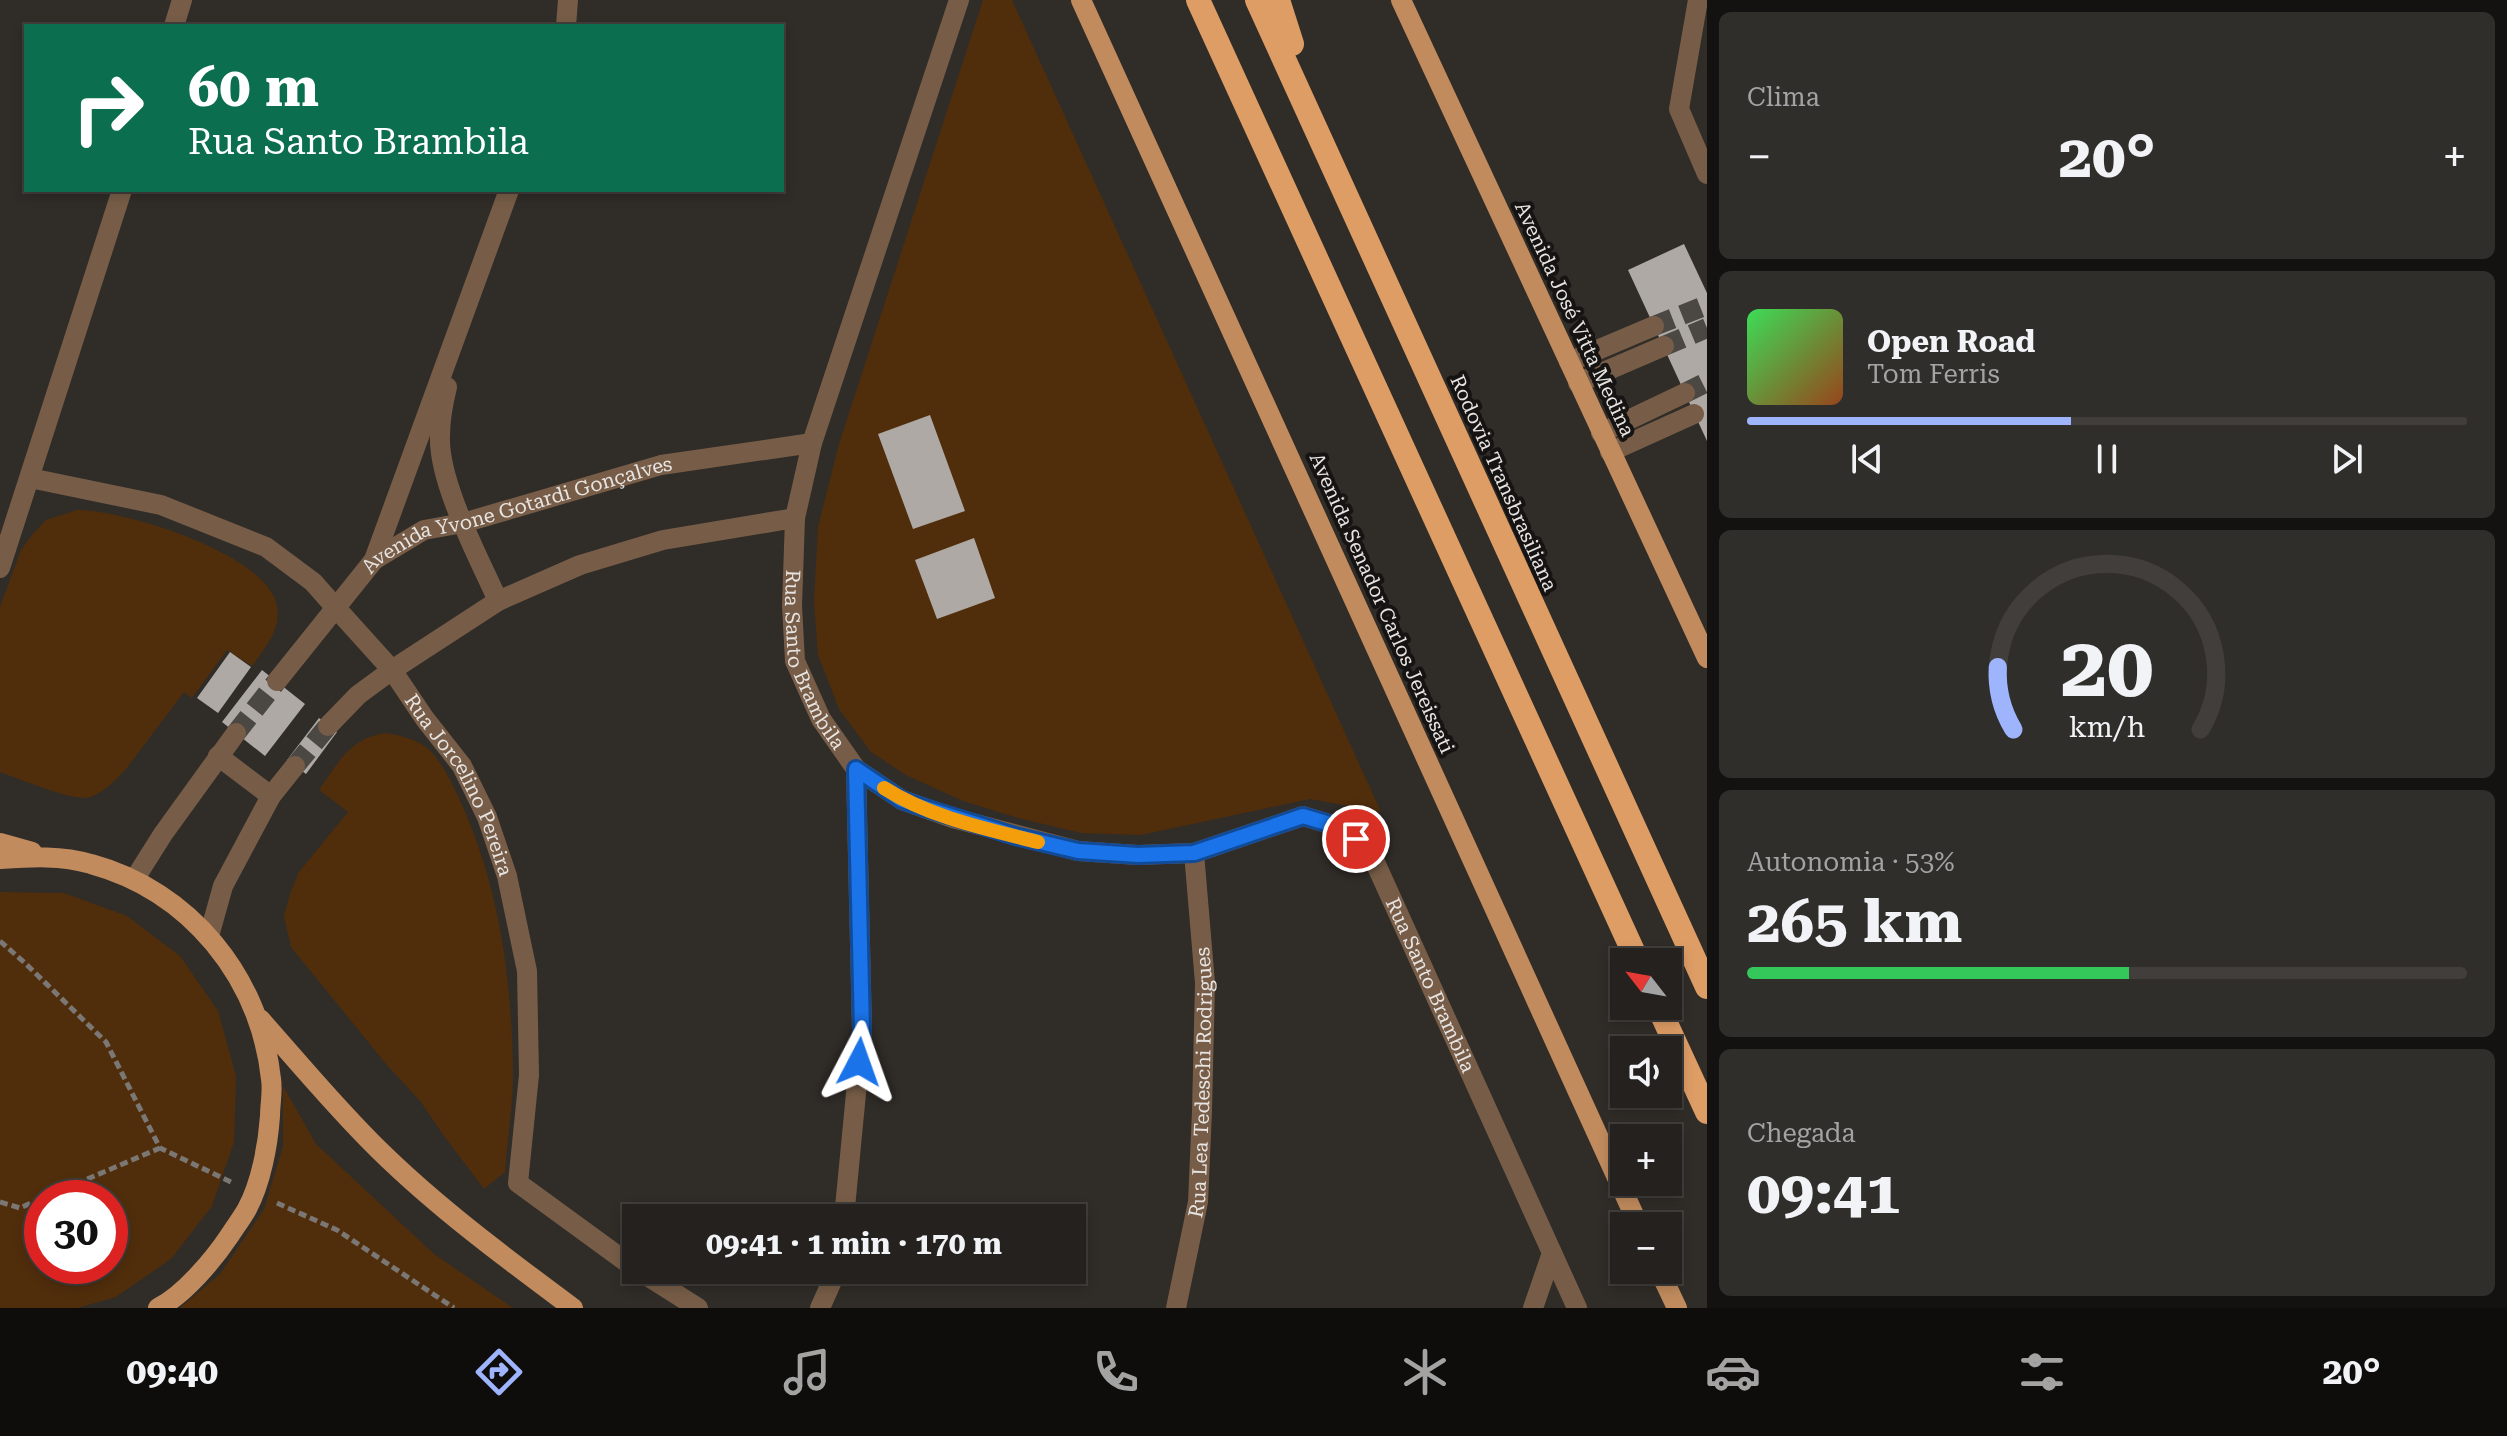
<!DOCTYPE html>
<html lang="pt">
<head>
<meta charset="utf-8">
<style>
  body { margin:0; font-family:"Roboto Serif",serif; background:#302e2b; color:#f1f3f6; height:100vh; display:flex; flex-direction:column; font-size:30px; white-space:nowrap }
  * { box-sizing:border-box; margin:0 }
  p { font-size:26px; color:#a3a3a4 }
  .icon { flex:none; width:44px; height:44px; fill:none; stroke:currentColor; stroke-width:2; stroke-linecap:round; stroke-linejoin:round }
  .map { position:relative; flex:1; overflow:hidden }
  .details { display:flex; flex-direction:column; gap:12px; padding:12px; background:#141210; width:800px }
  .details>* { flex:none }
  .guide { position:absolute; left:24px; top:24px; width:760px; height:168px; border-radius:0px; box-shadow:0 4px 12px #0003,0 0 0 2px #413e3c; background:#0b6e4f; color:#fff; overflow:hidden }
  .needle { width:52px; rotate:301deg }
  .controls { position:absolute; left:1610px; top:948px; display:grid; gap:16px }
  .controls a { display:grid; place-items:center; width:72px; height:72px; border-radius:0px; background:#24211e; box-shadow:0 4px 12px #0003,0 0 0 2px #413e3c; font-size:40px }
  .speed { position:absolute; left:24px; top:1180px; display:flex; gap:16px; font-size:40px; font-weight:700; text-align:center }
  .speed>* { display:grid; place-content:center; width:104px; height:104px; border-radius:50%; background:#24211e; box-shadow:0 4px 12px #0003,0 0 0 2px #413e3c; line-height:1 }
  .speed .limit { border:12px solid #d22; background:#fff; color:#111 }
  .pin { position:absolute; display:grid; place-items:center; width:68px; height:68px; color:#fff; margin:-34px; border:4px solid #fff; border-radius:50%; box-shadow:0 2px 8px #0007 }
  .me { position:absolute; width:88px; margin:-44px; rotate:4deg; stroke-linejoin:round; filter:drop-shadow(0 0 6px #0008) }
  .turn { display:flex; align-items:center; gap:28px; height:168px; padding:0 32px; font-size:36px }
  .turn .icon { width:104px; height:104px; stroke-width:2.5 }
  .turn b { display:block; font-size:56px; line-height:68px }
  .big { font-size:60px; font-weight:700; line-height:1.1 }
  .details .card { flex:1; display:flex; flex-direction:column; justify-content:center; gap:12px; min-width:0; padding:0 28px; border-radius:12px; background:#302e2b }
  .details .dial { align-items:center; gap:0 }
  .dial svg { height:208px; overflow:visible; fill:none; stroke:#413e3c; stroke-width:7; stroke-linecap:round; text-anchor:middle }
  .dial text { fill:#f1f3f6; stroke:none }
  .song { display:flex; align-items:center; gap:24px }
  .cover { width:96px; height:96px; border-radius:12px; background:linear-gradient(135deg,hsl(130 70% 55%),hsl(20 70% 35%)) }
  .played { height:8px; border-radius:4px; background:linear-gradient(90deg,#9eb4fd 45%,#413e3c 45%) }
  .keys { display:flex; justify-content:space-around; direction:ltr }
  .heat { display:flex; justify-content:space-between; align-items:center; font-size:44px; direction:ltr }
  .charge { height:12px; border-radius:6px; background:linear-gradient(90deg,#34c759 53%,#413e3c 0) }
  .trip { position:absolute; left:622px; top:1204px; width:464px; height:80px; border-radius:0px; background:#24211e; box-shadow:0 4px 12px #0003,0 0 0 2px #413e3c; font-weight:700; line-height:80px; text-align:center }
  .menu { display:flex; height:128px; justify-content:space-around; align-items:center; background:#0e0d0c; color:#a3a3a4 }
  .menu .icon { width:56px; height:56px }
  .menu .selected { color:#9eb4fd }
  .menu b { font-size:36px; color:#f1f3f6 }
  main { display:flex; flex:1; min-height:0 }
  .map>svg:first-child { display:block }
</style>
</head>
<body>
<main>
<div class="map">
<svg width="1707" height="1308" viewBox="0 0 1707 1308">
  <rect width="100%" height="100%" fill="#302c28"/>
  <path fill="#502e0c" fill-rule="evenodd" d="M983,0h29l369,812 -71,-13 -169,36 -60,-2 -63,-15 -55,-17 -57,-26 -35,-23 -32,-43 -21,-54 -4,-53 4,-75 21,-83z
    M77,510c47,0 179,41 198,89 10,26 -9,48 -23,67l-25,-16 -35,48 -8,-6 -58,77c-9,10 -22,23 -35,28 -16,6 -73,-19 -91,-25v-165l21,-57 11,-15 14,-15z
    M387,733c14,3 29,6 40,15 14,12 22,30 30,46 42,88 55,184 56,280 0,32 -6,66 -8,98l-21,17 -40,-53 -23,-34 -35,-38 -95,-117 -7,-31 6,-22 9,-22 49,-60 -29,-22c20,-28 31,-53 68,-57z
    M0,892l64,1 63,23 53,40 38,55 18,65 -2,66 -22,64 -41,53 -55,38 -38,11h-78zM110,1198v68h-68v-68z
    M283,1086l33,58 118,110 79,54h-333l40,-34 44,-65 19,-63z"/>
  <path fill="#aea9a5" d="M1684,244l23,49v148l-79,-171z
    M930,415l35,96 -52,18 -35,-95z
    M974,538l21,60 -58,21 -22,-59z
    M230,652l21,15 -33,46 -21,-15z
    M262,670l43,34 -40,52 -43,-34z
    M319,718l18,14 -31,42 -19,-14z"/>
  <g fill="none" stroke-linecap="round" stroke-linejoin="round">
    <path stroke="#4b4844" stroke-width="20" stroke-dasharray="20 10" stroke-linecap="butt" d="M1654,326l53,-21
      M1664,346l43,-18
      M1685,393l22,-11
      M236,733l41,-52
      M295,766l33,-40"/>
    <path stroke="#7b7774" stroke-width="5" stroke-dasharray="8 4" stroke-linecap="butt" d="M0,941l26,23 80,78 54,106 71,34
      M43,1198l117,-50
      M0,1202l20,6 22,-10
      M277,1203l60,27 117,78"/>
    <g stroke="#775d47" stroke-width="20">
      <path id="s1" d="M959,0l-147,443 -17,75 -3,88 3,55 26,58 35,50 46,31 51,18 125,33 60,4 56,-2 109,-37 40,12 26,21 208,459"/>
      <path d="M1698,0l-19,109 28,65"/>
      <path d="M174,26l8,-26"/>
      <path d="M566,26l2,-26"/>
      <path d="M1569,362l85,-36"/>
      <path d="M1578,383l86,-37"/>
      <path d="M447,387c-4,16 -7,33 -7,49 -2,46 39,122 58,165"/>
      <path d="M1601,433l84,-40"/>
      <path d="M1610,452l84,-38"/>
      <path id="s2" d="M30,478l131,27 105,42 47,35 23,26 56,62 33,49 37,47 25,51 20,59 20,95 2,104 -11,108 118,86"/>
      <path d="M374,560l135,-370"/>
      <path d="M0,568l122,-378"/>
      <path id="s3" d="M277,681l97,-121 50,-30 39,-7 198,-58 151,-22"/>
      <path d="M328,726l30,-31 34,-25 106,-69 82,-36 83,-25 132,-22"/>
      <path d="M218,756l53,40"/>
      <path d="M134,880l29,-46 73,-101"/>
      <path d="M209,936l14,-50 48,-90 24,-30"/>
      <path d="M844,1218l18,-187 -6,-262"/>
      <path d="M638,1270l60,38"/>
      <path d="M820,1308l17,-38"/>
      <path id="s4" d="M1176,1308l22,-106 4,-91 3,-128 -11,-130"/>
      <path d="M1533,1308l19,-55"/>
    </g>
    <path stroke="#c18b5d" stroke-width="20" d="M1081,0l558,1226
      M1401,0l306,658
      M0,843l32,9
      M0,859c31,-2 61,-4 91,5 99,27 169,113 180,215 2,12 -1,25 -1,37 -2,29 -9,67 -23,93 -5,9 -12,18 -17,26 -16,24 -46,60 -72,73
      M260,1019c39,44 77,90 119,131 59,58 128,109 194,158
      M1659,1270l18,38"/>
    <path stroke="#de9d65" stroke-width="24" d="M1198,0l440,962
      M1257,0l450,987
      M1278,0l14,44
      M1658,1006l49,106"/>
  </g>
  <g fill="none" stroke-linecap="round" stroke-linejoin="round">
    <g stroke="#114b97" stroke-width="20">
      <path id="route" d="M859,1062l3,-31 -6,-262 46,31 26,9 87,27 63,15 60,4 56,-2 109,-37 40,12 13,11"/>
    </g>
    <use href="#route" stroke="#1a73e8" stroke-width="14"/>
    <path stroke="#f59e0b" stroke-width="14" d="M884,788c45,29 102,41 154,54"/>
  </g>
  <g text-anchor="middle" stroke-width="8" stroke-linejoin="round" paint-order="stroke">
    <g font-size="20" fill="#e7e4e2" stroke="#161413">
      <text transform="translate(1575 319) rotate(65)" y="7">Avenida José Vitta Medina</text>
      <text transform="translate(1504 483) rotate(66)" y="7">Rodovia Transbrasiliana</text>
      <text dy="7" stroke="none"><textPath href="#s3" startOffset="306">Avenida Yvone Gotardi Gonçalves</textPath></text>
      <text transform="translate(1382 603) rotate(66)" y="7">Avenida Senador Carlos Jereissati</text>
      <text dy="7" stroke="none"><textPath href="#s1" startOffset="690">Rua Santo Brambila</textPath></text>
      <text dy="7" stroke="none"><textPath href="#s2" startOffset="558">Rua Jorcelino Pereira</textPath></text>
      <text dy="7" stroke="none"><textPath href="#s1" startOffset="1506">Rua Santo Brambila</textPath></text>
      <text dy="7" stroke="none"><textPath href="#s4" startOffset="228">Rua Lea Tedeschi Rodrigues</textPath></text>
    </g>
  </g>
</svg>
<div class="controls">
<a><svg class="needle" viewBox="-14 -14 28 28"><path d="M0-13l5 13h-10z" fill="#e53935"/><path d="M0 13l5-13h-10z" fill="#a3a3a4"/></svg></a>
<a><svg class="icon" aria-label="sound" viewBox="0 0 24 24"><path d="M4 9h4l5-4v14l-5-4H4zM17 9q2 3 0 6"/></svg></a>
<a>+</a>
<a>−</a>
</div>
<div class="speed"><div class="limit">30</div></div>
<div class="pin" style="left:1356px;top:839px;background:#d93025"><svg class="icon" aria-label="arrive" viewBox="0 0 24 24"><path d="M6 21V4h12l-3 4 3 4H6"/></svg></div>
<svg class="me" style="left:859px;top:1062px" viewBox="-20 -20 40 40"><path d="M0-17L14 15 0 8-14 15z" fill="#1a73e8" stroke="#fff" stroke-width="4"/></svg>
<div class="trip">09:41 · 1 min · 170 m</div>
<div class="guide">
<div class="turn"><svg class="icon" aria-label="right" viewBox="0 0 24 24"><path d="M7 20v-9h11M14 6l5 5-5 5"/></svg><div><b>60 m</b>Rua Santo Brambila</div></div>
</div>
</div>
<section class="details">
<div class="card"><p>Clima</p>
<div class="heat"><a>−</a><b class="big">20°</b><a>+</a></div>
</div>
<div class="card">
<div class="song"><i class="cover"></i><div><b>Open Road</b><p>Tom Ferris</p></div></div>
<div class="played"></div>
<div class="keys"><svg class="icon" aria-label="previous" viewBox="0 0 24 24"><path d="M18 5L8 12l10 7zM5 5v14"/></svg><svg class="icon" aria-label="pause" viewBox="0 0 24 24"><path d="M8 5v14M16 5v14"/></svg><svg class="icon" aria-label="next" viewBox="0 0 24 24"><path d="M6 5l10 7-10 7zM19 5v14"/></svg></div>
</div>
<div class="card dial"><svg viewBox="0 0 100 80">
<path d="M14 69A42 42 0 1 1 86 69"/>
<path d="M14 69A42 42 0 0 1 8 45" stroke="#9eb4fd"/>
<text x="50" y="56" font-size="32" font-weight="700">20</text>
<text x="50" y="72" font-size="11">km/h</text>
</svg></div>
<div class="card"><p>Autonomia · 53%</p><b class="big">265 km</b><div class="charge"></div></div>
<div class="card"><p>Chegada</p><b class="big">09:41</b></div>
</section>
</main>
<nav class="menu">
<b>09:40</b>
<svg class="icon selected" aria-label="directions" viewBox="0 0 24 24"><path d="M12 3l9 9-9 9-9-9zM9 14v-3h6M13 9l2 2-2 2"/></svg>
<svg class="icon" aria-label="music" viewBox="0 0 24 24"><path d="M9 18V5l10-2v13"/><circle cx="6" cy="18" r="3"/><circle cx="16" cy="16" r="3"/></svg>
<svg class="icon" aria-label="phone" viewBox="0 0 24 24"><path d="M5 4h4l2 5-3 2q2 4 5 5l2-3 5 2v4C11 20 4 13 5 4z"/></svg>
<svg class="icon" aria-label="climate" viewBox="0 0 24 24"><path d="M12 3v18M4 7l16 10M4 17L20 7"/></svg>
<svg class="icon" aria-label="car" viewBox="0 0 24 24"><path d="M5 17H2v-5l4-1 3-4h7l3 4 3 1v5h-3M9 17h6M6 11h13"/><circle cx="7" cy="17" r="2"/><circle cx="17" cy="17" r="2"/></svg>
<svg class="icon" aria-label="filters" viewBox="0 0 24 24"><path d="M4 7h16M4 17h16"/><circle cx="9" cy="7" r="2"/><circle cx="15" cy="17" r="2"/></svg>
<b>20°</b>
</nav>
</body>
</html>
